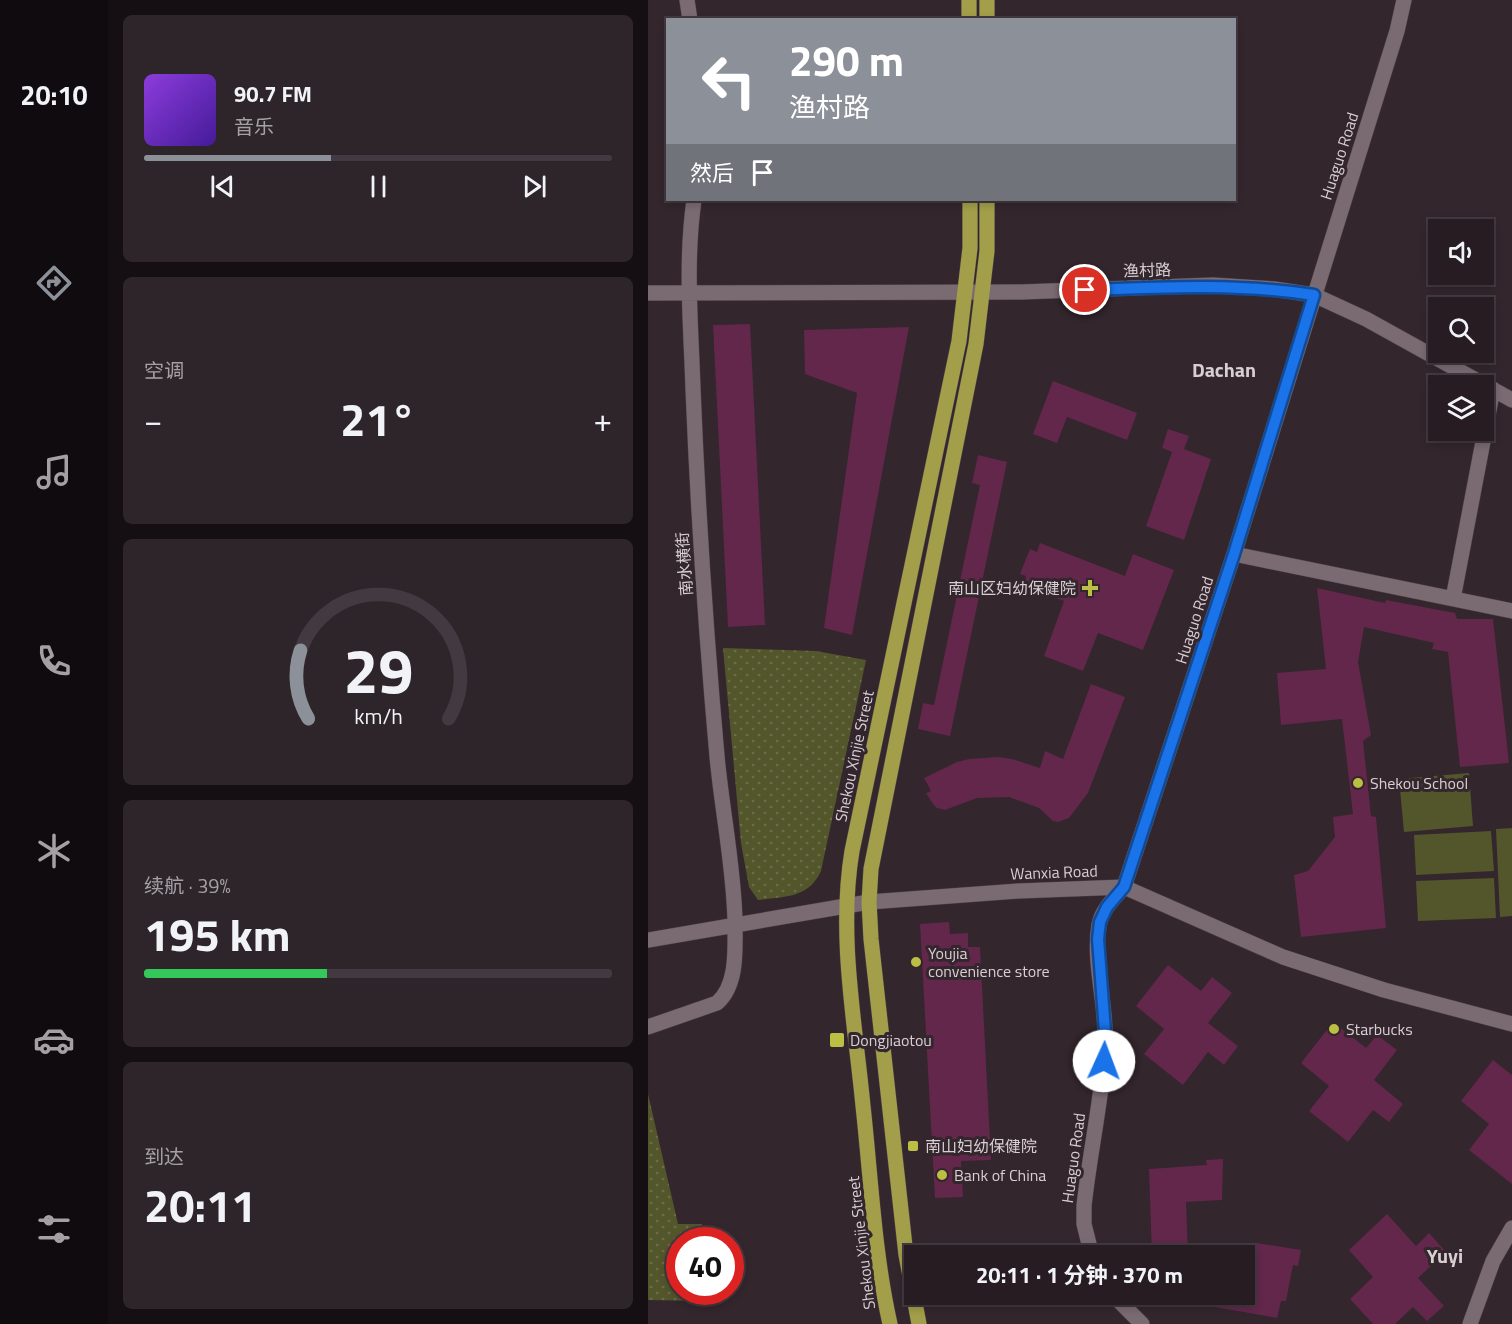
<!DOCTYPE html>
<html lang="zh">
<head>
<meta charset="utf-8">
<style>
  body { margin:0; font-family:"Titillium Web","Noto Sans SC",sans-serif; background:#2e252a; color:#f1f3f6; height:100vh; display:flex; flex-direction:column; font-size:22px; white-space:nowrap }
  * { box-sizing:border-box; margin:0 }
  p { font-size:20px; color:#a4a1a5 }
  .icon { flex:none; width:33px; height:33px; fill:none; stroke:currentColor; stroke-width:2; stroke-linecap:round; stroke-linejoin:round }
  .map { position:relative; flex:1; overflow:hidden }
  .sheet { display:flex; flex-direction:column; gap:15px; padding:15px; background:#150f13; width:540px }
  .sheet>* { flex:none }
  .hud { position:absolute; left:18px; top:18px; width:570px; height:183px; border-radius:0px; box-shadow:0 3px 9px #0003,0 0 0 2px #423a40; background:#8c9099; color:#fff; overflow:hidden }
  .tools { position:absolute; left:780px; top:219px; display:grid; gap:12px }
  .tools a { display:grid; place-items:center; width:66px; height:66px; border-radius:0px; background:#261c22; box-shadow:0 3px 9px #0003,0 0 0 2px #423a40; font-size:30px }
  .speed { position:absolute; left:18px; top:1227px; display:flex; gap:12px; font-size:30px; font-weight:700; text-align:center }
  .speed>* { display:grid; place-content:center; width:78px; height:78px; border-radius:50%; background:#261c22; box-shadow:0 3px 9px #0003,0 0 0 2px #423a40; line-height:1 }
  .speed .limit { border:9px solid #d22; background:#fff; color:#111 }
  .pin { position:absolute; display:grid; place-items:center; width:51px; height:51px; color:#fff; margin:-26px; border:3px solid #fff; border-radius:50%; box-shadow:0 2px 6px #0007 }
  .me { position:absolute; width:66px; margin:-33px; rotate:2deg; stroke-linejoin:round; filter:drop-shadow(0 0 4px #0008) }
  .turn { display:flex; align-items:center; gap:21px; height:126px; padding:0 24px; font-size:27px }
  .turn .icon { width:78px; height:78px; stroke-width:2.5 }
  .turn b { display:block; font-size:42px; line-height:51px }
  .then { display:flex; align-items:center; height:57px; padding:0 24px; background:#0003; gap:12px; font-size:22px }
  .big { font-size:45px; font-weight:700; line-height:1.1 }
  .sheet .card { flex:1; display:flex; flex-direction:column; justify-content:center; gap:9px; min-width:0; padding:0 21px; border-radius:9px; background:#2e252a }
  .sheet .dial { align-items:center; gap:0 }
  .dial svg { height:156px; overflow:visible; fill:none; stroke:#423a40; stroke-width:7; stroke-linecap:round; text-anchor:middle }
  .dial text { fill:#f1f3f6; stroke:none }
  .song { display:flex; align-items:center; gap:18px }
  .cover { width:72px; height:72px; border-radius:9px; background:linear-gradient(135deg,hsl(270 70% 55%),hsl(260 70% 35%)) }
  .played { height:6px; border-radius:3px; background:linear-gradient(90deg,#8c9099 40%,#423a40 40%) }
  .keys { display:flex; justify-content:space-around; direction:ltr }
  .heat { display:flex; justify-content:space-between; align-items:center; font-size:33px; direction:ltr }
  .charge { height:9px; border-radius:4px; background:linear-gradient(90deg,#34c759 39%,#423a40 0) }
  .trip { position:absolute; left:256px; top:1245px; width:351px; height:60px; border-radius:0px; background:#261c22; box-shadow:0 3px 9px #0003,0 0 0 2px #423a40; font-weight:700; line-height:60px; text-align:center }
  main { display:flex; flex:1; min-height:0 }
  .tabs { display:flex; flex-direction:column; width:108px; justify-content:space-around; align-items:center; background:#0f0b0e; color:#a4a1a5 }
  .tabs .icon { width:42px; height:42px }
  .tabs .current { color:#8c9099 }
  .tabs b { font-size:27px; color:#f1f3f6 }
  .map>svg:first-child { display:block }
</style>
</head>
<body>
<main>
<nav class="tabs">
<b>20:10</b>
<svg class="icon current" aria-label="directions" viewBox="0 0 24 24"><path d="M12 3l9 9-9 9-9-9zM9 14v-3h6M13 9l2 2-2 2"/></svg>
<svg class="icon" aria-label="music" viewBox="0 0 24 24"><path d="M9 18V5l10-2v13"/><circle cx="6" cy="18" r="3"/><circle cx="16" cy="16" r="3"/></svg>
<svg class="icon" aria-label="phone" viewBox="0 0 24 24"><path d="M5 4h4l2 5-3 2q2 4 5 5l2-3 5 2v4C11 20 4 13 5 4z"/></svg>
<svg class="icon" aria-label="climate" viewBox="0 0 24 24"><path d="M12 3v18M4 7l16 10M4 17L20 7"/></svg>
<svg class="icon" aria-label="car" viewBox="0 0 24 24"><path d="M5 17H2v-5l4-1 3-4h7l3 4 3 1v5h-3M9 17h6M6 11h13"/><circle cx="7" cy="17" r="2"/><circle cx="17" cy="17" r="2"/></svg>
<svg class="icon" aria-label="filters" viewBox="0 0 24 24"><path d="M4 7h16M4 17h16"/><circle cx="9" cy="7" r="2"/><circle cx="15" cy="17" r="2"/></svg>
</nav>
<section class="sheet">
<div class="card">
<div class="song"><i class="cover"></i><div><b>90.7 FM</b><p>音乐</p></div></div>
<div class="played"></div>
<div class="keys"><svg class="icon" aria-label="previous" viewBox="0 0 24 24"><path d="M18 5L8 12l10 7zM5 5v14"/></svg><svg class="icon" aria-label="pause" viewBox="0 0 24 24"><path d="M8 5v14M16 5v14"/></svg><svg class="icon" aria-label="next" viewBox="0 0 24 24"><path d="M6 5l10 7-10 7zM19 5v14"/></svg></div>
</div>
<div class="card"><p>空调</p>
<div class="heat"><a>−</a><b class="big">21°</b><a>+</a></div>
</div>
<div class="card dial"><svg viewBox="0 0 100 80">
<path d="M14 69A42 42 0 1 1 86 69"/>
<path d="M14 69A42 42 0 0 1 10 34" stroke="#8c9099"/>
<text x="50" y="56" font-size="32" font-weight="700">29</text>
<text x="50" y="72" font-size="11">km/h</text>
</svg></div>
<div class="card"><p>续航 · 39%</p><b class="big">195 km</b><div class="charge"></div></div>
<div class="card"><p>到达</p><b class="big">20:11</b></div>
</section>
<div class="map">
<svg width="864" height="1324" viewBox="0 0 864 1324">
  <defs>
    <pattern id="park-dots" width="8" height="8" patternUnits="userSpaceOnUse" patternTransform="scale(1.5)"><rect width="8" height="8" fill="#53552b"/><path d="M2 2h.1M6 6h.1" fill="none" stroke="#6b6c49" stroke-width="1.8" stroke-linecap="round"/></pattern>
  </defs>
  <rect width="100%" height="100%" fill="#33262d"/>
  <path fill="#53552b" d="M821,773l4,53 -69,6 -5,-53z
    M864,828v88l-12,1 -4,-88z
    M843,831l3,40 -78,4 -2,-40z
    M846,878l2,40 -78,3 -2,-40z"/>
  <path fill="url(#park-dots)" d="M75,648l93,3 50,9 -45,211c-13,28 -36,25 -63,29l-9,-13 -8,-44z
    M0,1094l30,130h24v16h-22v52h21v9l-53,-1z"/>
  <path fill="#62274b" d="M102,324l15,301 -37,2 -15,-302z
    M261,327l-57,308 -28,-7 33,-235 -52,-19 -1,-44z
    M405,381l84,32 -10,27 -60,-23 -10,26 -24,-9z
    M520,429l21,7 -5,13 27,10 -27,81 -38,-14 26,-74 -10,-4z
    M330,455l29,7 -57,274 -32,-7 5,-26 11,2 46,-220 -8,-2z
    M392,543l85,33 8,-22 41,16 -31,80 -45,-17 -15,38 -39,-15 20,-55 -41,-15 3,-10 -6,-2 10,-25 7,3z
    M669,588l68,15 1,-3 69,13 2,6h36l16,144 -49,4 -12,-115 -16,-3 2,-6 -70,-16 -6,35 13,73 -8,6 8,75 5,1 10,111 -85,9 -7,-62 14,-4 27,-34 -2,-20 20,-3 -11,-95 -61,6 -4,-52 49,-4z
    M443,684l34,13 -37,96 -19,25 -11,4 -5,-1 -14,-13 -30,-11 -32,1 -32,12 -8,-2 -4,-4 -7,-11 5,-2 -7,-13 33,-16 12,-3 29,-2 14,2 28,9 5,-17 18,8z
    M301,922l1,12 18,-1v14h12l11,213 -30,1 2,36 -28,1 -15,-274z
    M520,965l33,26 11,-14 20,16 -24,30 30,23 -14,19 -16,-13 -25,33 -39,-31 20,-25 -28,-23z
    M685,1022l33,26 11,-13 20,15 -23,30 29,24 -14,18 -16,-12 -25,32 -39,-31 20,-25 -28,-23z
    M845,1060l19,15v109l-43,-34 20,-26 -28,-23z
    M575,1159l-1,41 -36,2 2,54h-36l-3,-87 58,-4 -1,-5z
    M739,1214l29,32 13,-13 17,19 -28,26 26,28 -17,15 -14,-14 -18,17h-22l-23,-25 23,-22 -24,-27z
    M609,1243l44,7 -3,16 -5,-1 -7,36h-5l-4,17 -91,-16 1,-8h58v-16l7,1z"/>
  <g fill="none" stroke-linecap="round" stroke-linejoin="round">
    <g stroke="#4c4146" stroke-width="16">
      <path id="minor" d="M39,0l3,20
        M0,293l373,-1 192,-7 61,4 40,6 52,24 146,81
        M586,554l278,57
        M805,599l40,-210
        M0,940l221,-38 150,-11 105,-4 159,70 101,33 128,34
        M0,1027l69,-24c21,-18 18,-54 18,-81 -1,-55 -13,-111 -18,-166 -11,-122 -19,-244 -24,-367 -2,-63 -8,-126 1,-189
        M444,1256l-8,-32v-18c6,-57 20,-114 21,-172 0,-36 -12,-73 -6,-109 3,-16 15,-26 25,-38l110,-333 163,-523 7,-31
        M464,1294l30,30
        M822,1324l23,-63 19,-33"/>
    </g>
    <g stroke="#4c4146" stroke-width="16">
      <path id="major" d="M321,0v20
        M339,20v-20
        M242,1324c-16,-71 -19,-146 -27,-218 -8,-84 -25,-171 -11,-255l107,-510 11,-93v-48
        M271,1324l-13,-69 -35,-316 -2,-37 2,-33 105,-525 11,-93v-51"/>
    </g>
    <use href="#minor" stroke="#7a6a72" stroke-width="15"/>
    <use href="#major" stroke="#a29e4a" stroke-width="15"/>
  </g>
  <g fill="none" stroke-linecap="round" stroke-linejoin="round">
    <g stroke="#114b97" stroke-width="15">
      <path id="route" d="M437,290c77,-3 152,-7 229,5l-80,259 -110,333 -17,20 -7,15 -2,17 7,92 -1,30"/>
    </g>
    <use href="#route" stroke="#1a73e8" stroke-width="10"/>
  </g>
  <g fill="#bcbf44" stroke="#33262d" stroke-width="2">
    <path d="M439 579h6v6h6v6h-6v6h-6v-6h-6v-6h6z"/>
    <circle cx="710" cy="783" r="6"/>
    <circle cx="268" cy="962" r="6"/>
    <circle cx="686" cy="1029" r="6"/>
    <rect x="181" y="1032" width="16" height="16" rx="3"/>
    <rect x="259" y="1140" width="12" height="12" rx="3"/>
    <circle cx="294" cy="1175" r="6"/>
  </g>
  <g text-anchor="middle" stroke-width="6" stroke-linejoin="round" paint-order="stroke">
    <g font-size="16" fill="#d8cfd3" stroke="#33262d">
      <text transform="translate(691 156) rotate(-72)" y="6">Huaguo Road</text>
      <text transform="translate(499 270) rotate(-2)" y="6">渔村路</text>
      <text transform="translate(36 564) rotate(-94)" y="6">南水横街</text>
      <text transform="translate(546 620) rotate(-72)" y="6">Huaguo Road</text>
      <text transform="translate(206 756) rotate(-78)" y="6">Shekou Xinjie Street</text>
      <text transform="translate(406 872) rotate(-2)" y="6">Wanxia Road</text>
      <text transform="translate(425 1158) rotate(-82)" y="6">Huaguo Road</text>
      <text transform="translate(213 1243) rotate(-97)" y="6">Shekou Xinjie Street</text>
    </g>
    <g font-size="16" fill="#d8cfd3" stroke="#33262d" text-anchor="start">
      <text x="428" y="594" text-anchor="end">南山区妇幼保健院</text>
      <text x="722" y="789">Shekou School</text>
      <text x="280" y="959">Youjia<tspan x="280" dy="18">convenience store</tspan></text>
      <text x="698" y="1035">Starbucks</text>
      <text x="202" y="1046">Dongjiaotou</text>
      <text x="277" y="1152">南山妇幼保健院</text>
      <text x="306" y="1181">Bank of China</text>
    </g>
    <g font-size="20" font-weight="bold" fill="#d8cfd3" stroke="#33262d">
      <text x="576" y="377">Dachan</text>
      <text x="797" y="1263">Yuyi</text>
    </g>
  </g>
</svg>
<div class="tools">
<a><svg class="icon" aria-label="sound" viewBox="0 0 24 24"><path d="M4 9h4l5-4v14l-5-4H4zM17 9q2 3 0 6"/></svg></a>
<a><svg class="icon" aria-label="search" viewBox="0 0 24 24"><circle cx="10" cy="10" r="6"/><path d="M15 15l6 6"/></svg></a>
<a><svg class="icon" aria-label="layers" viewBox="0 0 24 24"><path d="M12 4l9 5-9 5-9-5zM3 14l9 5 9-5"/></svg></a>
</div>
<div class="speed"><div class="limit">40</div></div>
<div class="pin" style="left:437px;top:290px;background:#d93025"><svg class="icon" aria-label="arrive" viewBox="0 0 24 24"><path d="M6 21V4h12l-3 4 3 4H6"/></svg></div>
<svg class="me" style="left:456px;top:1061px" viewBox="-20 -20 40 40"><circle r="19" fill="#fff"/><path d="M0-13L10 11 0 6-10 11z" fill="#1a73e8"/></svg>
<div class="trip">20:11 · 1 分钟 · 370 m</div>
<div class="hud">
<div class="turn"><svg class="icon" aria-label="left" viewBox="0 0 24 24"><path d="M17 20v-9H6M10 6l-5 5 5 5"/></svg><div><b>290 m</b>渔村路</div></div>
<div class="then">然后<svg class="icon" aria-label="arrive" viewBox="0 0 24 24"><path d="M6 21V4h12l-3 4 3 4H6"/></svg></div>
</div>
</div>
</main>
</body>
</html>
